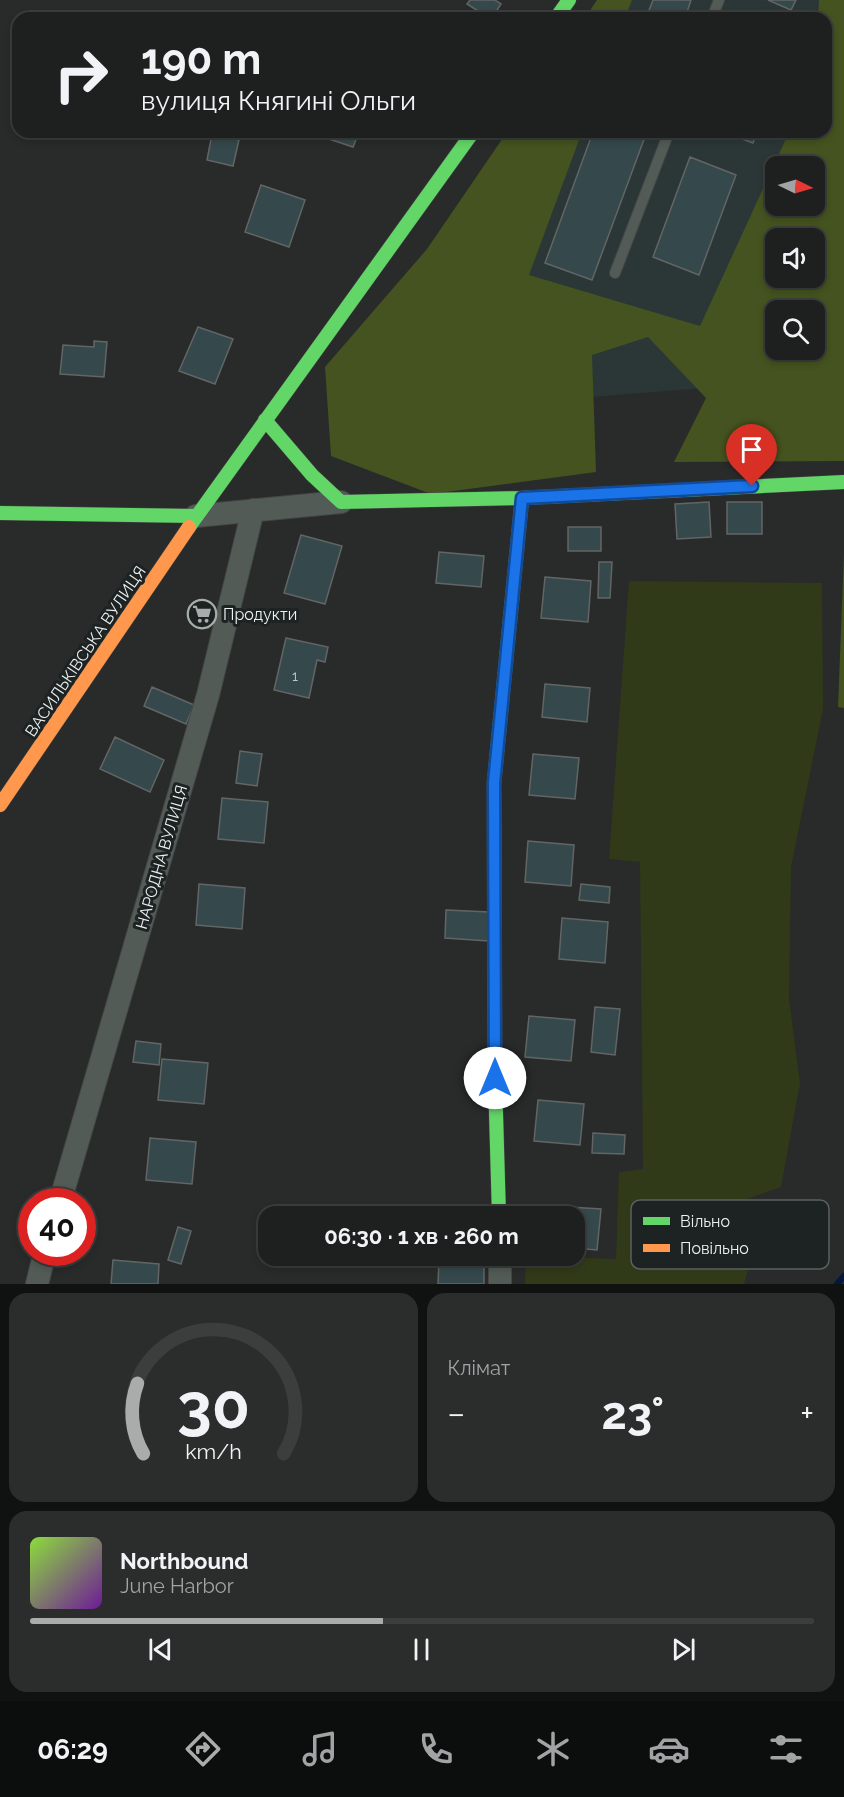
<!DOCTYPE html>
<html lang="uk">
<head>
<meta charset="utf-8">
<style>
  body { margin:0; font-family:Raleway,sans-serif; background:#2b2d2d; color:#f1f3f6; height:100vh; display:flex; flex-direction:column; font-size:22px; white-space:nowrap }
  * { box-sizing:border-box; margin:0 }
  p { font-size:20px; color:#a1a3a5 }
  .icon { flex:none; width:33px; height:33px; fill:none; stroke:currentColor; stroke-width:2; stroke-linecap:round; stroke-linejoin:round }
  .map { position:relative; height:1284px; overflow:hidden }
  .drawer { display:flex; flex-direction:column; gap:9px; padding:9px; background:#101212; flex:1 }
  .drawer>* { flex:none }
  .top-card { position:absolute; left:12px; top:12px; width:820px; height:126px; border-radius:18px; box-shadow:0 3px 9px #0003,0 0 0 2px #3c3e3e; background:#1e2020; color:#f1f3f6; overflow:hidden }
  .needle { width:39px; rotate:95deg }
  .controls { position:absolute; left:765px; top:156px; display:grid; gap:12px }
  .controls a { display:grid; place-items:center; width:60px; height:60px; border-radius:12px; background:#1e2020; box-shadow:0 3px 9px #0003,0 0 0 2px #3c3e3e; font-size:30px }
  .speed { position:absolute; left:18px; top:1188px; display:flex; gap:12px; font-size:30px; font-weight:700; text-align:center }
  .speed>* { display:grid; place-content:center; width:78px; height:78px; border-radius:50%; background:#1e2020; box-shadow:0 3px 9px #0003,0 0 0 2px #3c3e3e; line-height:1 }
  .speed .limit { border:9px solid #d22; background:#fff; color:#111 }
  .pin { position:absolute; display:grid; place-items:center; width:51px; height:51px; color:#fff; margin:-62px -26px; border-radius:50% 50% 50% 0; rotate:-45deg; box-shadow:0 0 6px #0007 }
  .pin .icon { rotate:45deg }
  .me { position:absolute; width:66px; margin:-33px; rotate:0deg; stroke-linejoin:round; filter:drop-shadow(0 0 4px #0008) }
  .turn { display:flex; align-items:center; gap:21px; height:126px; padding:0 30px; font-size:27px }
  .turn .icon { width:78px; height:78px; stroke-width:2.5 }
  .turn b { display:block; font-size:42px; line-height:51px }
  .big { font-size:45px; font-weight:700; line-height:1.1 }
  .drawer .widget { flex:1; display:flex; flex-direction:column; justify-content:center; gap:9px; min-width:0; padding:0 21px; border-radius:18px; background:#2b2d2d }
  .drawer .dial { align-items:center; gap:0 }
  .dial svg { height:156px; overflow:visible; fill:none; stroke:#3c3e3e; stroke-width:7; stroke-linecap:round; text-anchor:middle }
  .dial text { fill:#f1f3f6; stroke:none }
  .song { display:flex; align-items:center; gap:18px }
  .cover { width:72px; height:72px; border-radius:9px; background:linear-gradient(135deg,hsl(90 70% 55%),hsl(280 70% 35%)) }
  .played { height:6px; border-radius:3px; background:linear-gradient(90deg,#a8acab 45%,#3c3e3e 45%) }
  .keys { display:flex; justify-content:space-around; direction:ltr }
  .heat { display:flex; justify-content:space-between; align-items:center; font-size:33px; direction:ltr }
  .drawer .tiles { flex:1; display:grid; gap:9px; grid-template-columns:1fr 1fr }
  .widget:last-child { grid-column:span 2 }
  .trip { position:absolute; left:258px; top:1206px; width:327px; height:60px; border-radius:18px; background:#1e2020; box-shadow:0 3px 9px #0003,0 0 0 2px #3c3e3e; font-weight:700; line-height:60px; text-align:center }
  .tab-bar { display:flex; height:96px; justify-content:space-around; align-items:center; background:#0c0d0d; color:#a1a3a5 }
  .tab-bar .icon { width:42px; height:42px }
  .tab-bar .on { color:#a8acab }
  .tab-bar b { font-size:27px; color:#f1f3f6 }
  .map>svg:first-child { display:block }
</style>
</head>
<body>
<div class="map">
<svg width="844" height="1284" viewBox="0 0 844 1284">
  <rect width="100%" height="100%" fill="#282b2a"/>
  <path fill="#2b3736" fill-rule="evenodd" d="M616,0h228v377l-482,38 164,-283h300v-114h-222zM776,166h38v40h-38zM776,238h38v40h-38zM776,310h38v40h-38z"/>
  <path fill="#303a18" d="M629,581l193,2 1,126 -32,158 -2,132 11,84 -19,104 -67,24 2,39 36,6 -8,28h-219l1,-28 90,3 3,-87 24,-3 -3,-307 -31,-3z"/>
  <path fill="#44531f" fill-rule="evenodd" d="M597,0h35l-7,18h-40z
    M819,0h25v461l-170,1 32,-64 -58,-61 -56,18 4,117 -165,22 -100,-38 -6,-89 102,-118 80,-117h75l-53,143 171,51 89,-194h37v-114h-8zM776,166h38v40h-38zM776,238h38v40h-38zM776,310h38v40h-38z
    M844,553v155l-6,-1z"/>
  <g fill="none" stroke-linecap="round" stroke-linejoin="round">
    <path stroke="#04173d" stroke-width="6" d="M837,1284l7,-8"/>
  </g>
  <path fill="#35484c" stroke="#626564" stroke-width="1.5" d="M470,0h25l6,4 -9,14h-3l-22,-14z
    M653,0h38l-6,18h-39z
    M768,0h28l-5,10z
    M747,11l18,7h-21z
    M267,132h26l-2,7z
    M308,132h51l-6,15z
    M593,132l53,2 -54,146 -47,-17z
    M723,132h34l-4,11z
    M212,134l27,6 -6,26 -26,-6z
    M690,157l46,18 -37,100 -46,-18z
    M261,185l44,15 -16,47 -44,-15z
    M198,327l35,12 -18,45 -36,-13z
    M94,341l13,1 -3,35 -44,-3 3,-29 31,2z
    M709,502l2,35 -34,2 -2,-35z
    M727,502h35v32h-35z
    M568,527h33v24h-33z
    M301,535l41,11 -17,58 -41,-11z
    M439,552l45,4 -3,31 -45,-4z
    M599,562h13l-2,36h-12z
    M545,577l46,4 -3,41 -47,-4z
    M196,601l21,11 -9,16 -20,-12z
    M286,638l42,9 -3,15 -8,-2 -8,38 -35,-8z
    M545,684l45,4 -3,34 -45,-5z
    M152,687l42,18 -8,19 -42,-18z
    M115,737l49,23 -14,32 -50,-23z
    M240,751l22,3 -5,32 -21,-3z
    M533,754l46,4 -4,41 -46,-4z
    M222,798l46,4 -4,41 -46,-4z
    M528,841l46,4 -3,41 -46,-4z
    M199,884l46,4 -3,41 -46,-4z
    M581,884l29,3 -1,16 -30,-3z
    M446,910l43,2 -1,29 -43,-3z
    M562,918l46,4 -3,41 -46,-4z
    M595,1007l25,2 -5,46 -24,-3z
    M529,1016l46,4 -4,41 -46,-4z
    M136,1041l25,3 -2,21 -26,-3z
    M162,1059l46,4 -4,41 -46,-4z
    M538,1100l46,4 -4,41 -46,-4z
    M593,1133l32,2 -1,19 -32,-1z
    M150,1138l46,4 -4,42 -46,-4z
    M569,1207l32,2 -4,41 -23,-2v-32h-6z
    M178,1227l13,4 -10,33 -13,-4z
    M113,1260l46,4 -1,20h-47z
    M439,1260l45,2v22h-46z"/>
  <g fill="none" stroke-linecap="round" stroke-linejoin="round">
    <g stroke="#444646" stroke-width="12">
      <path id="lane" d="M712,18l7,-18
        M615,273l54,-141"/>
    </g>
    <g stroke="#444646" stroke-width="24">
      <path id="street" d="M196,516l145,-14
        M60,1202l148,-507 45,-185
        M500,1256v28
        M37,1284l8,-32"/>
    </g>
    <g stroke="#444646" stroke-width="15">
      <path id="fast" d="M556,18l13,-18
        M265,420l47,55 29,27 181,-4 322,-16
        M0,513l196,3
        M189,527l284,-395
        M499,1216l-4,-138 -1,-295 28,-285"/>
    </g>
    <g stroke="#444646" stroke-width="15">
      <path id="slow" d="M0,805l189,-278"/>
    </g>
    <use href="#lane" stroke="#535b57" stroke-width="10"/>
    <use href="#street" stroke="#535b57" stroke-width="22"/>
    <use href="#fast" stroke="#63d668" stroke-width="14"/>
    <use href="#slow" stroke="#ff974d" stroke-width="14"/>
  </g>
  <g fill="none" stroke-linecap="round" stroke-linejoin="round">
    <g stroke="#114b97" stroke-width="15">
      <path id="route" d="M495,1078l-1,-295 28,-285 230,-12"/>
    </g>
    <use href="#route" stroke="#1a73e8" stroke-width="10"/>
  </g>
  <defs>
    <g id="supermarket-ring" transform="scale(1.5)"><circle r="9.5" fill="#1d2222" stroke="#a8acab" stroke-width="1.5"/><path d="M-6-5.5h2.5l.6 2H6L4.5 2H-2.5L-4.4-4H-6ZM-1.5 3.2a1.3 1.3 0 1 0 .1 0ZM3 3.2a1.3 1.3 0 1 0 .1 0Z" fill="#a8acab"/></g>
  </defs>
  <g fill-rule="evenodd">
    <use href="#supermarket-ring" x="202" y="614"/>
  </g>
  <g text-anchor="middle" stroke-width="6" stroke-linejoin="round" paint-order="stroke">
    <g font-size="14" fill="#bfc7c8">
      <text x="295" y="681">1</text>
    </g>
    <g font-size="16" fill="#edf1f1" stroke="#1d2222" text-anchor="start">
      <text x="223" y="620">Продукти</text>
    </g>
    <g font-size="16" fill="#edf1f1" stroke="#1d2222">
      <text transform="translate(85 651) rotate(-56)" y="6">ВАСИЛЬКІВСЬКА ВУЛИЦЯ</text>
      <text transform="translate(161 857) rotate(-74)" y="6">НАРОДНА ВУЛИЦЯ</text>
    </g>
  </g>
  <rect x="631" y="1200" width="198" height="69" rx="9" fill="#1d2222" stroke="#5b6060" stroke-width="1.5"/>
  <rect x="643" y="1217" width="27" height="8" fill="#63d668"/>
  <rect x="643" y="1244" width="27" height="8" fill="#ff974d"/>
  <g font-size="16" fill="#edf1f1">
    <text x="680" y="1227">Вільно</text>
    <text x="680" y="1254">Повільно</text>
  </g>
</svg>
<div class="controls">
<a><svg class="needle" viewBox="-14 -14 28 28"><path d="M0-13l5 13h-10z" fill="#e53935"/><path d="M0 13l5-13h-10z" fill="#a1a3a5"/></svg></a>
<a><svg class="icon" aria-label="sound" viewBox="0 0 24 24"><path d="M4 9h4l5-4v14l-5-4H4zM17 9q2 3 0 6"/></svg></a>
<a><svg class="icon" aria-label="search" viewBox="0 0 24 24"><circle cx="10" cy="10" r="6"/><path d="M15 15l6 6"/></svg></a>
</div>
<div class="speed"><div class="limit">40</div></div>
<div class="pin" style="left:752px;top:486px;background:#d93025"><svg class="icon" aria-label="arrive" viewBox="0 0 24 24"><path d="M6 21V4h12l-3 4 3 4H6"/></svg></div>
<svg class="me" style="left:495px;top:1078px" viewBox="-20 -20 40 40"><circle r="19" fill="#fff"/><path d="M0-13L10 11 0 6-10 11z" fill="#1a73e8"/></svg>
<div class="trip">06:30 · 1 хв · 260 m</div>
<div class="top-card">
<div class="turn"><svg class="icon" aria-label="right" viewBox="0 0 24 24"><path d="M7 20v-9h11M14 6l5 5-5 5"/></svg><div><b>190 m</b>вулиця Княгині Ольги</div></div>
</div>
</div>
<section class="drawer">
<div class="tiles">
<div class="widget dial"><svg viewBox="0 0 100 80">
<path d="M14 69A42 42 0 1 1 86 69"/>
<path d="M14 69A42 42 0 0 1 11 33" stroke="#a8acab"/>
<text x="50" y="56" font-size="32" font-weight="700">30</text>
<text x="50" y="72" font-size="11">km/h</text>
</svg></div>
<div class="widget"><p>Клімат</p>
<div class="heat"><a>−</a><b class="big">23°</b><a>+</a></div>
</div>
<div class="widget">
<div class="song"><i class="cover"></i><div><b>Northbound</b><p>June Harbor</p></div></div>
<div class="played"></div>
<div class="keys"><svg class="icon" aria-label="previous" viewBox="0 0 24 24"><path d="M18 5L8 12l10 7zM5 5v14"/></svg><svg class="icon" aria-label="pause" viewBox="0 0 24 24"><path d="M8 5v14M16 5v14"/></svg><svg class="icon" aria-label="next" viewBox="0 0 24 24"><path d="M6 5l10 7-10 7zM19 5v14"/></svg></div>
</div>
</div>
</section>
<nav class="tab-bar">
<b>06:29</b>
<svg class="icon on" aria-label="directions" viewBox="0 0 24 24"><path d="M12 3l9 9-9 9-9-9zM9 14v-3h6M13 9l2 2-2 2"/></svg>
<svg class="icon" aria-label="music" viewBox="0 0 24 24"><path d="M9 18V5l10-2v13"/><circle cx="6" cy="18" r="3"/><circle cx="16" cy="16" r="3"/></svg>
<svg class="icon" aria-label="phone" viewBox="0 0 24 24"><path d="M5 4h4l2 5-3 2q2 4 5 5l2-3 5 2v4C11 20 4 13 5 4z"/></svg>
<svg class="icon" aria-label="climate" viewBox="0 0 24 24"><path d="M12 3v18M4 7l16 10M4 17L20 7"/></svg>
<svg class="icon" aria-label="car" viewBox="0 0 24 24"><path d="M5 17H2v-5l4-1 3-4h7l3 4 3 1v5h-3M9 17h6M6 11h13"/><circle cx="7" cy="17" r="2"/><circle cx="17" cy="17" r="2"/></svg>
<svg class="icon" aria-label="filters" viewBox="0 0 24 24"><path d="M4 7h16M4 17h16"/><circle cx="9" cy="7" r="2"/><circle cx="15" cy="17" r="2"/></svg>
</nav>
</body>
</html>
